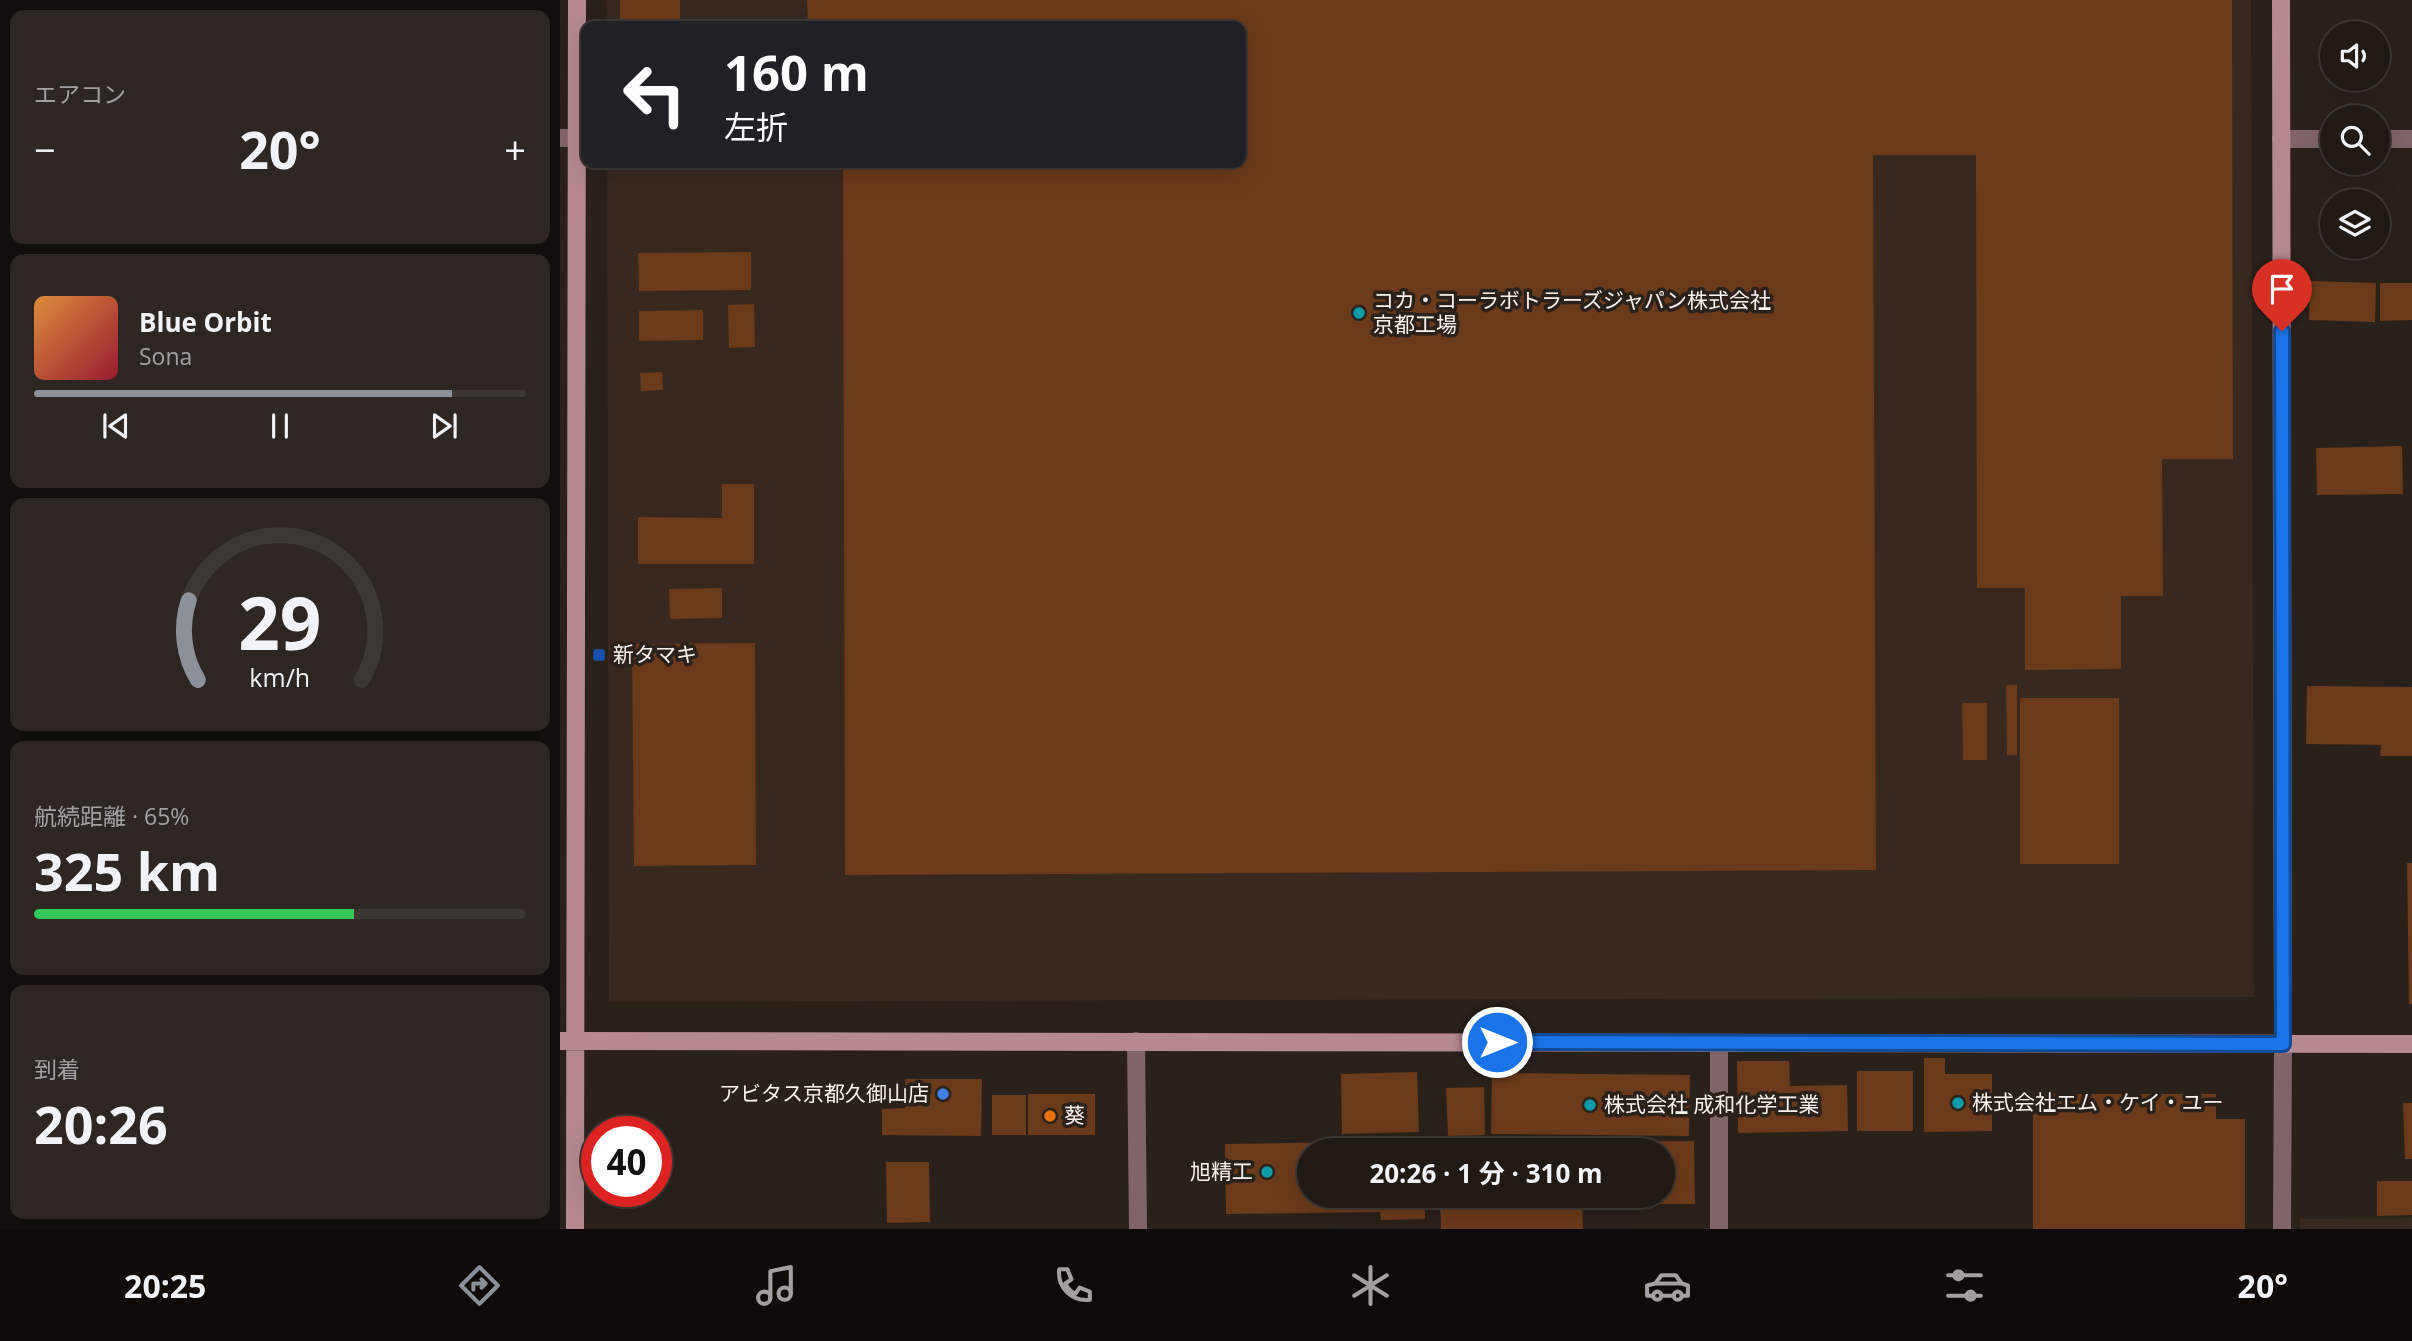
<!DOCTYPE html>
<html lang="ja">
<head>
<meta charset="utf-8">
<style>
  body { margin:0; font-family:"Open Sans","Noto Sans JP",sans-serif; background:#2d2622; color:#f1f3f6; height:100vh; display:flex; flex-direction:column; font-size:26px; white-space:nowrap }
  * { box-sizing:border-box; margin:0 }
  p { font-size:23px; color:#a2a0a0 }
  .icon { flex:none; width:38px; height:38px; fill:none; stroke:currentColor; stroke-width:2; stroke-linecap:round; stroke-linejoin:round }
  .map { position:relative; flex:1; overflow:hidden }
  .side { display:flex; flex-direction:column; gap:10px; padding:10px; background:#120e0b; width:560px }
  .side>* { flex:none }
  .hud { position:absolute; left:21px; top:21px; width:665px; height:147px; border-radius:14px; box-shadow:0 7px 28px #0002,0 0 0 2px #3d3834; background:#202124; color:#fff; overflow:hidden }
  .tools { position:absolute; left:1760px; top:21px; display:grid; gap:14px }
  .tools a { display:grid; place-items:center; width:70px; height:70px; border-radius:50%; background:#201914; box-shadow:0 7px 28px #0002,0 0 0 2px #3d3834; font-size:35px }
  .speed { position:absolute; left:21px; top:1116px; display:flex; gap:14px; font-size:35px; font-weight:700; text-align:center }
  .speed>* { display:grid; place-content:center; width:91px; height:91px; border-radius:50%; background:#201914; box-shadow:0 7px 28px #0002,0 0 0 2px #3d3834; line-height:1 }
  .speed .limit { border:10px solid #d22; background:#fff; color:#111 }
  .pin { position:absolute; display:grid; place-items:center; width:60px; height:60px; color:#fff; margin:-72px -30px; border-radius:50% 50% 50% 0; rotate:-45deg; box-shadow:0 0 7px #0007 }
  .pin .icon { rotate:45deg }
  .me { position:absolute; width:77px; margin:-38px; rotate:90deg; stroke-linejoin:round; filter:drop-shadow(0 0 5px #0008) }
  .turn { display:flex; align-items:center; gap:24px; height:147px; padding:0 28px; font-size:32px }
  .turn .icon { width:91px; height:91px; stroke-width:2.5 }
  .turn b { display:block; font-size:49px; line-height:60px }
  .big { font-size:52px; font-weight:700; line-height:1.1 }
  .side .widget { flex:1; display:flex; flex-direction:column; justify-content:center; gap:10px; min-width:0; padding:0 24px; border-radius:14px; background:#2d2622 }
  .side .dial { align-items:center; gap:0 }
  .dial svg { height:182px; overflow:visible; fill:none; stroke:#3d3834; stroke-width:7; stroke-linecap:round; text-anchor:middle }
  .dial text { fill:#f1f3f6; stroke:none }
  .song { display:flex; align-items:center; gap:21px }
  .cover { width:84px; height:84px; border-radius:10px; background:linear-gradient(135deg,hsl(30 70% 55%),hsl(350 70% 35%)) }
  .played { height:7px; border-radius:4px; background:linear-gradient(90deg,#8c9099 85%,#3d3834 85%) }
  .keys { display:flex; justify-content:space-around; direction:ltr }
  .heat { display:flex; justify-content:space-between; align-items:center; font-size:38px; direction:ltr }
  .charge { height:10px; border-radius:5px; background:linear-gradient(90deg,#34c759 65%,#3d3834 0) }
  .trip { position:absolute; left:737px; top:1138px; width:378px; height:70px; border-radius:35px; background:#201914; box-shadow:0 7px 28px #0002,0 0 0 2px #3d3834; font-weight:700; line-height:70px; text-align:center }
  .tabs { display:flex; height:112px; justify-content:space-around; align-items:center; background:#0d0a08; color:#a2a0a0 }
  .tabs .icon { width:49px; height:49px }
  .tabs .selected { color:#8c9099 }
  .tabs b { font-size:32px; color:#f1f3f6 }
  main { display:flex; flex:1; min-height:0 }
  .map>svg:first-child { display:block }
</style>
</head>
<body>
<main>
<section class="side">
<div class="widget"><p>エアコン</p>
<div class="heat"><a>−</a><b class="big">20°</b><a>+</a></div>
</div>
<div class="widget">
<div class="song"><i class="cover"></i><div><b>Blue Orbit</b><p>Sona</p></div></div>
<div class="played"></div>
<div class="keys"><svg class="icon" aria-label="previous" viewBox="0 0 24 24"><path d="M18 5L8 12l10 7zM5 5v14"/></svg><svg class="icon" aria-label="pause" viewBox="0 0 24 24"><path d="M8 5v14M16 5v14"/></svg><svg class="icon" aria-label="next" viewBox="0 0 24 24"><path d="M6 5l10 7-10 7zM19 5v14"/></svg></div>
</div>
<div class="widget dial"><svg viewBox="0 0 100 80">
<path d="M14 69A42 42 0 1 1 86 69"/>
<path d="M14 69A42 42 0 0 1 10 34" stroke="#8c9099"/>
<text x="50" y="56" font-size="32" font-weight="700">29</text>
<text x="50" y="72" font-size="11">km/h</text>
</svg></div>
<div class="widget"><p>航続距離 · 65%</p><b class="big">325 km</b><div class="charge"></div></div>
<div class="widget"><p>到着</p><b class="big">20:26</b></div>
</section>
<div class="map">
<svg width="1852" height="1229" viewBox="0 0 1852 1229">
  <rect width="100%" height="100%" fill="#2a211b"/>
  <path fill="#372820" d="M46,0h1645l3,997 -1645,5 -2,-839h634v-137h-634z
    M1852,1218v11h-112v-10z"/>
  <path fill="#6b3a1a" d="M60,0h60v26h-60z
    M247,0h1425l1,459h-71l1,137h-42v73l-96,1v-82h-48l-1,-433h-103l3,715 -1031,5 -2,-707h-35v-5h433v-137h-433z
    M191,252v38l-112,1 -1,-38z
    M1750,281l66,2 -1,39 -66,-2z
    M1820,283h32v37l-32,1z
    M194,304l1,43 -26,1 -1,-43z
    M143,310v30l-64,1v-30z
    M102,372l1,18 -22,1 -1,-18z
    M1842,446l1,48 -86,1 -1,-47z
    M162,484h32v80h-116v-47l84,1z
    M162,588v30l-52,1 -1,-30z
    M195,643l1,222 -122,1 -2,-222z
    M1446,685h11v70h-10z
    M1747,686l105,1v69h-32l1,-11 -75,-1z
    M1460,698h99v166h-99z
    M1402,703h25v57h-24z
    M1847,863h5v141h-3z
    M1364,1058h21v16h47v57l-68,1z
    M1177,1061h52l1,25 57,-1 1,46 -110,2z
    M1297,1071h56v60h-56z
    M857,1072l2,60 -77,2 -1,-60z
    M932,1073l198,2 -1,61 -198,-2z
    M345,1079h77l-1,57 -99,-1v-26l23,-1z
    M924,1087l1,48 -37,1 -2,-48z
    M468,1094h67v41h-67z
    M1473,1094h183v25h29v110h-212z
    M432,1095h34v40h-34z
    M1843,1103h9v56h-7z
    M864,1141v9h-115v45h116v24l-44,1 -1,-8 -154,2 -1,-70z
    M1134,1141l1,63h-113l1,25h-142l-1,-34h222v-45h-222v-8z
    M326,1162h43l1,60 -43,1z
    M1817,1181h35v34l-35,1z"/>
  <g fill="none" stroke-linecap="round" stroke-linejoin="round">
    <path stroke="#806468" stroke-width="18" d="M0,138h17
      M1721,139h52
      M1818,139h34
      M576,1041l2,188
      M1159,1229v-186
      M1722,1229l1,-185"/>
    <path stroke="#b68990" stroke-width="18" d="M1721,0l2,1044
      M0,1041l1852,3
      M15,1229l2,-1229"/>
  </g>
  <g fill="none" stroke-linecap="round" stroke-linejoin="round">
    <g stroke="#114b97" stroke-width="18">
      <path id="route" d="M937,1042l786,2 -1,-713"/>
    </g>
    <use href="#route" stroke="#1a73e8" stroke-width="12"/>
  </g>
  <g fill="#0f9aa8" stroke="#2a211b" stroke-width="2.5">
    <circle cx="799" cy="313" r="7"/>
    <circle cx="1398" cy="1103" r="7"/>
    <circle cx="1030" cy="1105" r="7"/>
    <circle cx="707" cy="1172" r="7"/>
  </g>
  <rect fill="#1a4fb4" stroke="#2a211b" stroke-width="2.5" x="32" y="648" width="14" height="14" rx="3.5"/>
  <circle fill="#3f7fe0" stroke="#2a211b" stroke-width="2.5" cx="383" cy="1094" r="7"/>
  <circle fill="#e8710a" stroke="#2a211b" stroke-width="2.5" cx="490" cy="1116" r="7"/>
  <g text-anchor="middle" stroke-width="7" stroke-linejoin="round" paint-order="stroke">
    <g font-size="21" fill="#f9f2ef" stroke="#2a211b" text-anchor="start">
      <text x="813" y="308">コカ・コーラボトラーズジャパン株式会社<tspan x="813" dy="24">京都工場</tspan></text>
      <text x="53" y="662">新タマキ</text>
      <text x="369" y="1101" text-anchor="end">アビタス京都久御山店</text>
      <text x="1412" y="1110">株式会社エム・ケイ・ユー</text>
      <text x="1044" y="1112">株式会社 成和化学工業</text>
      <text x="504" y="1123">葵</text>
      <text x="693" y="1179" text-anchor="end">旭精工</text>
    </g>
  </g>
</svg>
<div class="tools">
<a><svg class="icon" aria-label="sound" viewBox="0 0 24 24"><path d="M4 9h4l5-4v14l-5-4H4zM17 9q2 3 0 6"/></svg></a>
<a><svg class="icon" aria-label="search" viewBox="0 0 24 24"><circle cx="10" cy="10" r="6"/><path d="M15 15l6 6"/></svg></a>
<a><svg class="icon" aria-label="layers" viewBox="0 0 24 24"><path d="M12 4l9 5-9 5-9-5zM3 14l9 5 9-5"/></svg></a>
</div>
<div class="speed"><div class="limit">40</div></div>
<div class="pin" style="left:1722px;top:331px;background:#d93025"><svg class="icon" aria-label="arrive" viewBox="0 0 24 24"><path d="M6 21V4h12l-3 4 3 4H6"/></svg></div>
<svg class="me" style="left:937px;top:1042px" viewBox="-20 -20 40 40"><circle r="17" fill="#1a73e8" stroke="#fff" stroke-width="3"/><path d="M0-11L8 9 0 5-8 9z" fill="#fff"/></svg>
<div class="trip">20:26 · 1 分 · 310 m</div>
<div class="hud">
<div class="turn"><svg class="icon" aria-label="left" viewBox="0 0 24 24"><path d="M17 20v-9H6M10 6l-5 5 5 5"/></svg><div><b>160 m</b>左折</div></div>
</div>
</div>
</main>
<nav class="tabs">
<b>20:25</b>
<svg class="icon selected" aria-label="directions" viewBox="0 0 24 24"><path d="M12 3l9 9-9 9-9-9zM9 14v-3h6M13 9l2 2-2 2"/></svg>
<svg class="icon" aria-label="music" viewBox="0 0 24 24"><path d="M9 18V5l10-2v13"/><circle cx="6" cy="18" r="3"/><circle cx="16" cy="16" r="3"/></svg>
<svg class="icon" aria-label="phone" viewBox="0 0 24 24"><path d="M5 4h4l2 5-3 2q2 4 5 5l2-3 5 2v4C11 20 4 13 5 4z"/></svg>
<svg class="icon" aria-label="climate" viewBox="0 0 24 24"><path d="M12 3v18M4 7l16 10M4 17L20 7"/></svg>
<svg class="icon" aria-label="car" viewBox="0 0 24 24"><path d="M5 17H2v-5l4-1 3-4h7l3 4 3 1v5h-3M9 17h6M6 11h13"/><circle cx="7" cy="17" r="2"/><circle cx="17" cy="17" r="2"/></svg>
<svg class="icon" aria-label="filters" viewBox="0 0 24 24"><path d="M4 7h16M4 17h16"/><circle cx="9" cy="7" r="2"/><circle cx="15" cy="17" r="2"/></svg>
<b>20°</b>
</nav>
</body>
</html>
